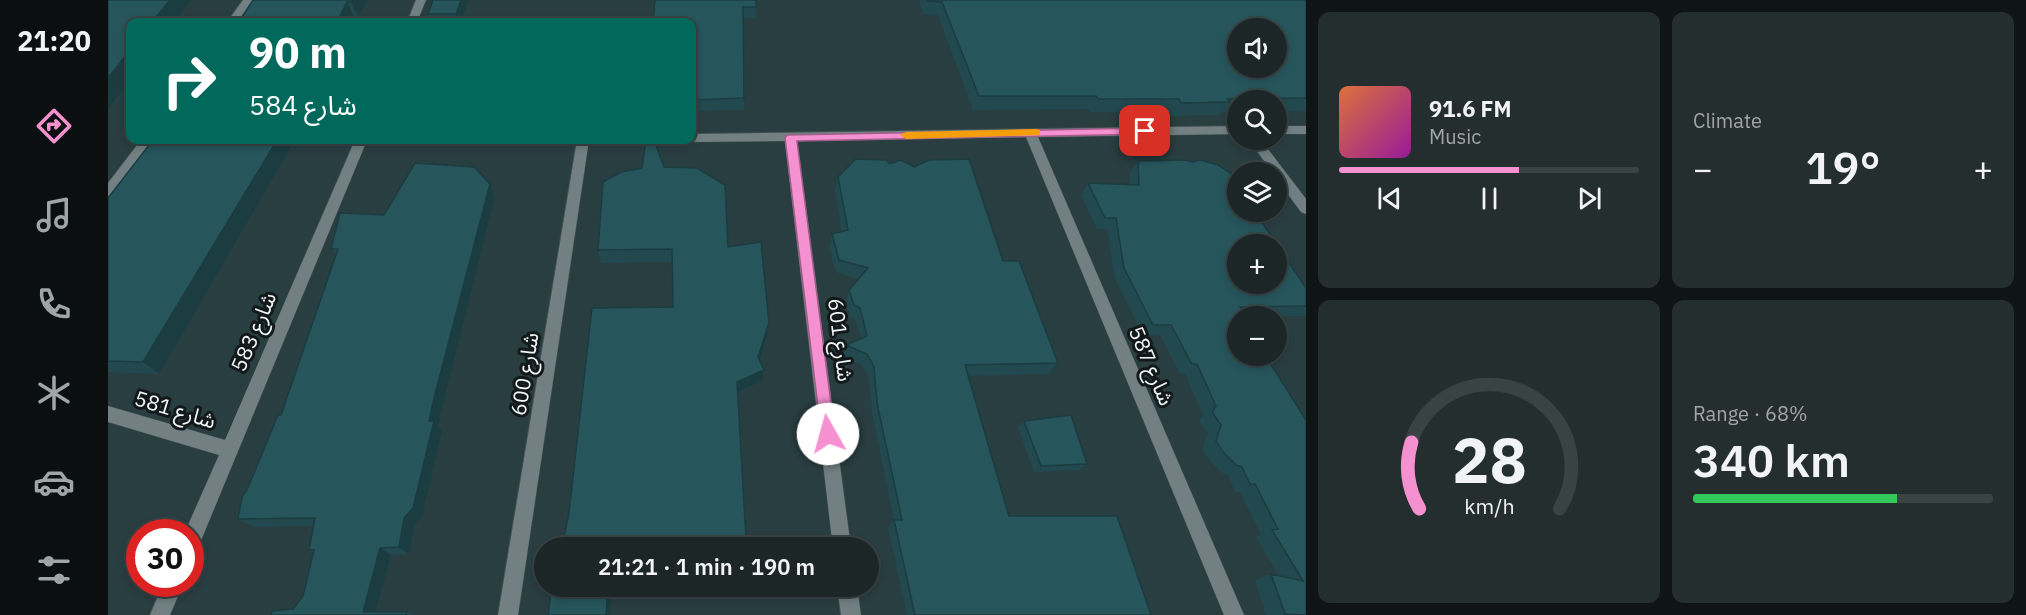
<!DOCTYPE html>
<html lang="en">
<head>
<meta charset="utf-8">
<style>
  body { margin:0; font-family:"IBM Plex Sans","Noto Sans Arabic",sans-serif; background:#252e2f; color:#f1f3f6; height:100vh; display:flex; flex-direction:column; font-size:22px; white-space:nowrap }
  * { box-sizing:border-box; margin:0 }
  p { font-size:20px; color:#a0a5a7 }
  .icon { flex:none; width:33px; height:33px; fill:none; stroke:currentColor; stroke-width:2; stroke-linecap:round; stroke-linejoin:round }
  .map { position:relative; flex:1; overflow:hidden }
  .sheet { display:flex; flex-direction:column; gap:12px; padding:12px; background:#0f1515; width:720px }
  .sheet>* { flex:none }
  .top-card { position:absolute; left:18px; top:18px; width:570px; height:126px; border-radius:12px; box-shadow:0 3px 9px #0003,0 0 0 2px #3a4344; background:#00695c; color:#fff; overflow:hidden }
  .buttons { position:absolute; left:1119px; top:18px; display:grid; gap:12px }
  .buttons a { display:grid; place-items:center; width:60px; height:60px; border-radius:50%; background:#1c2627; box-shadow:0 3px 9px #0003,0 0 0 2px #3a4344; font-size:30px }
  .speed { position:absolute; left:18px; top:519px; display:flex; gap:12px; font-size:30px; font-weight:700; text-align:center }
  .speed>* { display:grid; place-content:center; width:78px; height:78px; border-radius:50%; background:#1c2627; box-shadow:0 3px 9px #0003,0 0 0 2px #3a4344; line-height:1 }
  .speed .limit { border:9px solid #d22; background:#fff; color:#111 }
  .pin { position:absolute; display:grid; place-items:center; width:51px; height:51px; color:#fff; margin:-26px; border-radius:12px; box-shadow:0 3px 9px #0006 }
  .me { position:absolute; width:66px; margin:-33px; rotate:353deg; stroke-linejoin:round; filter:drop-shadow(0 0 4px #0008) }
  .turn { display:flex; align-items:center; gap:21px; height:126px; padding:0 24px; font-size:27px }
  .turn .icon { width:78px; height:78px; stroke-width:2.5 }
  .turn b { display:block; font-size:42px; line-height:51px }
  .big { font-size:45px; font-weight:600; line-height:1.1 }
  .sheet .tile { flex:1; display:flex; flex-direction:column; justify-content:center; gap:9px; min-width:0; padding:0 21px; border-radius:12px; background:#252e2f }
  .sheet .dial { align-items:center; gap:0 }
  .dial svg { height:156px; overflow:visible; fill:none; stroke:#3a4344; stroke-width:7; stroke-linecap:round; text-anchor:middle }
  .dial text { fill:#f1f3f6; stroke:none }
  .song { display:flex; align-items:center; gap:18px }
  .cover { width:72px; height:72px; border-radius:9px; background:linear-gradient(135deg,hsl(20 70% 55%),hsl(300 70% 35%)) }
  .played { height:6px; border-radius:3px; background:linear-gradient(90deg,#f590d1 60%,#3a4344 60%) }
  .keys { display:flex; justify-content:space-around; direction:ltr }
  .heat { display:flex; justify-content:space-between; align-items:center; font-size:33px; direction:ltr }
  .charge { height:9px; border-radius:4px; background:linear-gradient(90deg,#34c759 68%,#3a4344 0) }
  .sheet .tiles { flex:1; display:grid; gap:12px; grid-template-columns:repeat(2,1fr) }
  .trip { position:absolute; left:426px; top:537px; width:345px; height:60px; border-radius:30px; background:#1c2627; box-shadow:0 3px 9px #0003,0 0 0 2px #3a4344; font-weight:600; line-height:60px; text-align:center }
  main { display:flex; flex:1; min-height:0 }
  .menu { display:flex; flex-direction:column; width:108px; justify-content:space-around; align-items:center; background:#0b0f10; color:#a0a5a7 }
  .menu .icon { width:42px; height:42px }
  .menu .on { color:#f590d1 }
  .menu b { font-size:27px; color:#f1f3f6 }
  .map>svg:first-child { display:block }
</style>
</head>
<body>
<main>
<nav class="menu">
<b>21:20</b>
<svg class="icon on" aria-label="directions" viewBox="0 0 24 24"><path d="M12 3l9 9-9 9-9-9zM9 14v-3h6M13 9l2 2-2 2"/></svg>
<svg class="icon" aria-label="music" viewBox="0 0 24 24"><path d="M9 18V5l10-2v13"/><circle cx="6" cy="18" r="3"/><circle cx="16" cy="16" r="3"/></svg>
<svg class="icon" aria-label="phone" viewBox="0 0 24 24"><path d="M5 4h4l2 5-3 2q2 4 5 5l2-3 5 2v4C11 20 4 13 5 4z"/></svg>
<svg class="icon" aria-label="climate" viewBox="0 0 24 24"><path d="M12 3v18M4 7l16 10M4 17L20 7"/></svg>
<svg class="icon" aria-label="car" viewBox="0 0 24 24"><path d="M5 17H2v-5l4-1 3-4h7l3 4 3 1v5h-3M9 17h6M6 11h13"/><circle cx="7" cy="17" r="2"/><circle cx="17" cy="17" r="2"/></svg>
<svg class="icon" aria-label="filters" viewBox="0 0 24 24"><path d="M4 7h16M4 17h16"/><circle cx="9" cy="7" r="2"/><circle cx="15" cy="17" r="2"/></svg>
</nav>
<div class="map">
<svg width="1198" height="615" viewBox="0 0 1198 615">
  <rect width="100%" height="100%" fill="#263234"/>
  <path fill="#293e41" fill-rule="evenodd" d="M0,0h1198v615h-1198zM22,22h562v118h-562zM1130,28h38v40h-38zM1130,100h38v40h-38zM1130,172h38v40h-38zM1130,244h38v40h-38zM1130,316h38v40h-38zM32,532h50v52h-50zM436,548h324v38h-324z"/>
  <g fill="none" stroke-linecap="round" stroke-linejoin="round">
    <g stroke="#444f51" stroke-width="1">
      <path id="minor" d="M135,0h10l-16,22h-10z
        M308,0h10l-9,22h-10z
        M1130,126v8l-200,3 206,478h-20l-198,-478 -229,4 54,407h-18l-48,-407 -93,1 -5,-2h5v-6z
        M1168,126h30v8h-30z
        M33,140h12l-40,56 -5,2v-15z
        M247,140h158l-6,4 -142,1 -168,405 -7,2v-20h-5l34,-77 -111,-33v-16l117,34z
        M469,140h12l-71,475h-20z
        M1141,140h12l45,59v15l-5,-2 -25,-34v-6h-4z
        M55,584h20l-13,31h-20z
        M729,586h20l4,29h-20z"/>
    </g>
    <use href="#minor" fill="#728083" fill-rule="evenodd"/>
  </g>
  <path fill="#22494f" d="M145,0h115l-10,16 -4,1z
    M361,0l-8,22h-30l-3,-8z
    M547,0l101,7v12l-13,-1 1,92 -52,1v-89z
    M811,0h387v111h-30v-11h-38v12h-16l-3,3 -47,1 -3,-4h-79l-1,-3 -116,1 -35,-95 -15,-1z
    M45,140h142l-136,234 -51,-2v-174z
    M1030,161l168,127v26l-2,2h-66l37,47 -3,3 34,54v195h-40l-11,-35 16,-6 8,2 -23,-39 5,-3 -21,-42h-5l-7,-17 -6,-2 -13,-13 -7,-11 6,-15 -9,-13 4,-6 -18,-41h-5l-20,-39h-17l-28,-56 -8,-50h-10l-16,-34 7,-12 42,1v-11z
    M782,164l113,97 55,102 -10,11 -80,2 41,140 142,99h-244l-19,-87 6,-8 -22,-107 -3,-35 -7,-13 -20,-8 4,-12 15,-6 -5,-19 -6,-3 -4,-15 3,-12 9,-11 -22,-7 -7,-25 3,-13 10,-2 -7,-42 3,-13z
    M556,167l64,80 39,88 -7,25 2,21 -24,12 8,146 -2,8 -33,-2 -53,3h-96l111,-241 -1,-45 -71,1 -3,-13z
    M387,197l-52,208 -5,21 4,5 -20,86 -8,9 -5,28 -18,1 -15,57h31l6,3h-142l22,-6 10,-13 11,-43 -5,-3 4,-24 -60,1 -15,-8 9,-29 34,-75 55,-159 -5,-7 53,-34z
    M916,421l63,43 -7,6 -46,2 -16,-45z"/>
  <path fill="#1b3c40" d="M62,0h21l-17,22h-22z
    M244,0h16l-10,16 -7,-14z
    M353,0h8l-8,22h-2l-3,-8z
    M239,2l7,15 -3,5h-14z
    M22,50v30l-22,29v-31z
    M169,140h18l-136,234 -16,-12z
    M382,184l5,13 -52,208 -5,21 4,5 -20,86 -8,9 -5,28 -10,-7 5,-29 31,-124z
    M661,323l-2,12 -10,34 1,-12z
    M656,370l-2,11 -26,12 1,-11z
    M272,548l11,7 -16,60 -12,-3z
    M500,586h4l-2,29h-4z"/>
  <path fill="#27555c" stroke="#1b3c40" stroke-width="1.5" fill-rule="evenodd" d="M0,0h62l-18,22h-22v28l-22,28z
    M145,0h99l-1,2h-4l-10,20h-98z
    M325,0h28l-5,14h-28z
    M547,0h101v7h-13l1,91 -52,2v-78h-39z
    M819,0h379v98l-79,1 3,3 -49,1 -2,-4h-81l-2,-3h-117l-37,-94 -15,-1zM1130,28h38v40h-38z
    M45,140h124l-134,222 -35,-1v-163z
    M538,140h8l10,27 33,1 28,17 3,62 33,-5 8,81 -11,34 6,13 -27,12 9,157 -35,-1 -64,2 -1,4 -35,3v1h-49l7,-35 23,-205 81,-1 -1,-58 -74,1 5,-68 18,-10 21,-4z
    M748,159l30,1 4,4 11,-4 13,7 15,-7 40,-1 34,102h16l39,102 -93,2 44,151h108l34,99h-236l-21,-95h8l-25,-117 -3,-36 -7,-13 -21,-9 21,-9 -7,-28 -6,-3 -5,-15 19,-22 -29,-8 -7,-26 16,-4 -10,-53z
    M1077,160l7,2 8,-2 18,5 12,8 8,12v27h17l51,76v18l-66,1 6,9h-8v40h32l5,7h-5l36,57v195l-21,-1 -14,-40 32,7 -31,-51 6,-1 -23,-45h-5l-8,-17 -6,-2 -13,-13 -7,-11 5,-16 -9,-13 4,-6 -19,-42h-5l-21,-39h-18l-29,-57 -8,-50h-11l-17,-35 51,2 -1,-24zM1130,244h38v40h-38z
    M307,163l59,4 16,17 -55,210 -6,27h5l-21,87 -9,10 -5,29 -19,1 -17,64h44l-1,3h-135l1,-4 21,-2 10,-13 11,-46h-5l6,-32 -77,1 4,-22 5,-7 31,-75h3l57,-166h-7l9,-36 44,2z
    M963,415l16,49 -46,2 -17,-45z
    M444,586h56l-2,29h-58z"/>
  <path fill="#f590d1" stroke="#9f5e88" stroke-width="1.5" d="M1037,128l4,1v5l-352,7 38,293 -2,5 -5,2 -6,-2 -37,-301 2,-3z"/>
  <path fill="#f59e0b" d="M928,129l4,1v5l-134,4 -6,-4 6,-3z"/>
  <g text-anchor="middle" stroke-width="6" stroke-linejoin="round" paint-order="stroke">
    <g font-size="21" fill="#eff7f8" stroke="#13191a">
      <text transform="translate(146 332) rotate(-67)" y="7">شارع 583</text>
      <text transform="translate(732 340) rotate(83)" y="7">شارع 601</text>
      <text transform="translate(1043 366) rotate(67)" y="7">شارع 587</text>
      <text transform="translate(417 374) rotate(-81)" y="7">شارع 600</text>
      <text transform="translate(67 410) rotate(17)" y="7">شارع 581</text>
    </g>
  </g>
</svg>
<div class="buttons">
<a><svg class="icon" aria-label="sound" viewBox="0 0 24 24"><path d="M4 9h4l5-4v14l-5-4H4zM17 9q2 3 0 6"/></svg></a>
<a><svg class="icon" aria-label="search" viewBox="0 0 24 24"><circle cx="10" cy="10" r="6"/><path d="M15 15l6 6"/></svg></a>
<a><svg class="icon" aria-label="layers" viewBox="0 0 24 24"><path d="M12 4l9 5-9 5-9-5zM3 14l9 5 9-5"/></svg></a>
<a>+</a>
<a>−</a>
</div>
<div class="speed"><div class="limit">30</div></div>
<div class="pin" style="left:1037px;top:131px;background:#d93025"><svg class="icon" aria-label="arrive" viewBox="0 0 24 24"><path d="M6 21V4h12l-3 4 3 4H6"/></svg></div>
<svg class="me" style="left:720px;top:434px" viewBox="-20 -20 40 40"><circle r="19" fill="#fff"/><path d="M0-13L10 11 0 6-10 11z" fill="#f590d1"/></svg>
<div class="trip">21:21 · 1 min · 190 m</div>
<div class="top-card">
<div class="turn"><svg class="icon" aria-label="right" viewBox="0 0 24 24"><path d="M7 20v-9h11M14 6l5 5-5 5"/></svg><div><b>90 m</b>شارع 584</div></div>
</div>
</div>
<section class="sheet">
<div class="tiles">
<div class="tile">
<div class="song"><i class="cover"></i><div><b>91.6 FM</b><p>Music</p></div></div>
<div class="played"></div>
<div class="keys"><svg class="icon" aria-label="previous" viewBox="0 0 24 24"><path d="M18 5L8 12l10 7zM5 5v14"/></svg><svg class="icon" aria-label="pause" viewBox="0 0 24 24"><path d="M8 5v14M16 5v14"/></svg><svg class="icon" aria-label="next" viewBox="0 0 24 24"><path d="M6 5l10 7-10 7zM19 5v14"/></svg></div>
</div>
<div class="tile"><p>Climate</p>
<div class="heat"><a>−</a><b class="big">19°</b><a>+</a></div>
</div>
<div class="tile dial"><svg viewBox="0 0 100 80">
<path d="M14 69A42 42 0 1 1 86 69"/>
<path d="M14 69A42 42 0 0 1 10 35" stroke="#f590d1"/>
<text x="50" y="56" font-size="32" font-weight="700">28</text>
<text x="50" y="72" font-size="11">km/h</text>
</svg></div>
<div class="tile"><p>Range · 68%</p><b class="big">340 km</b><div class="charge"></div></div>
</div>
</section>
</main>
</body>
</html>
